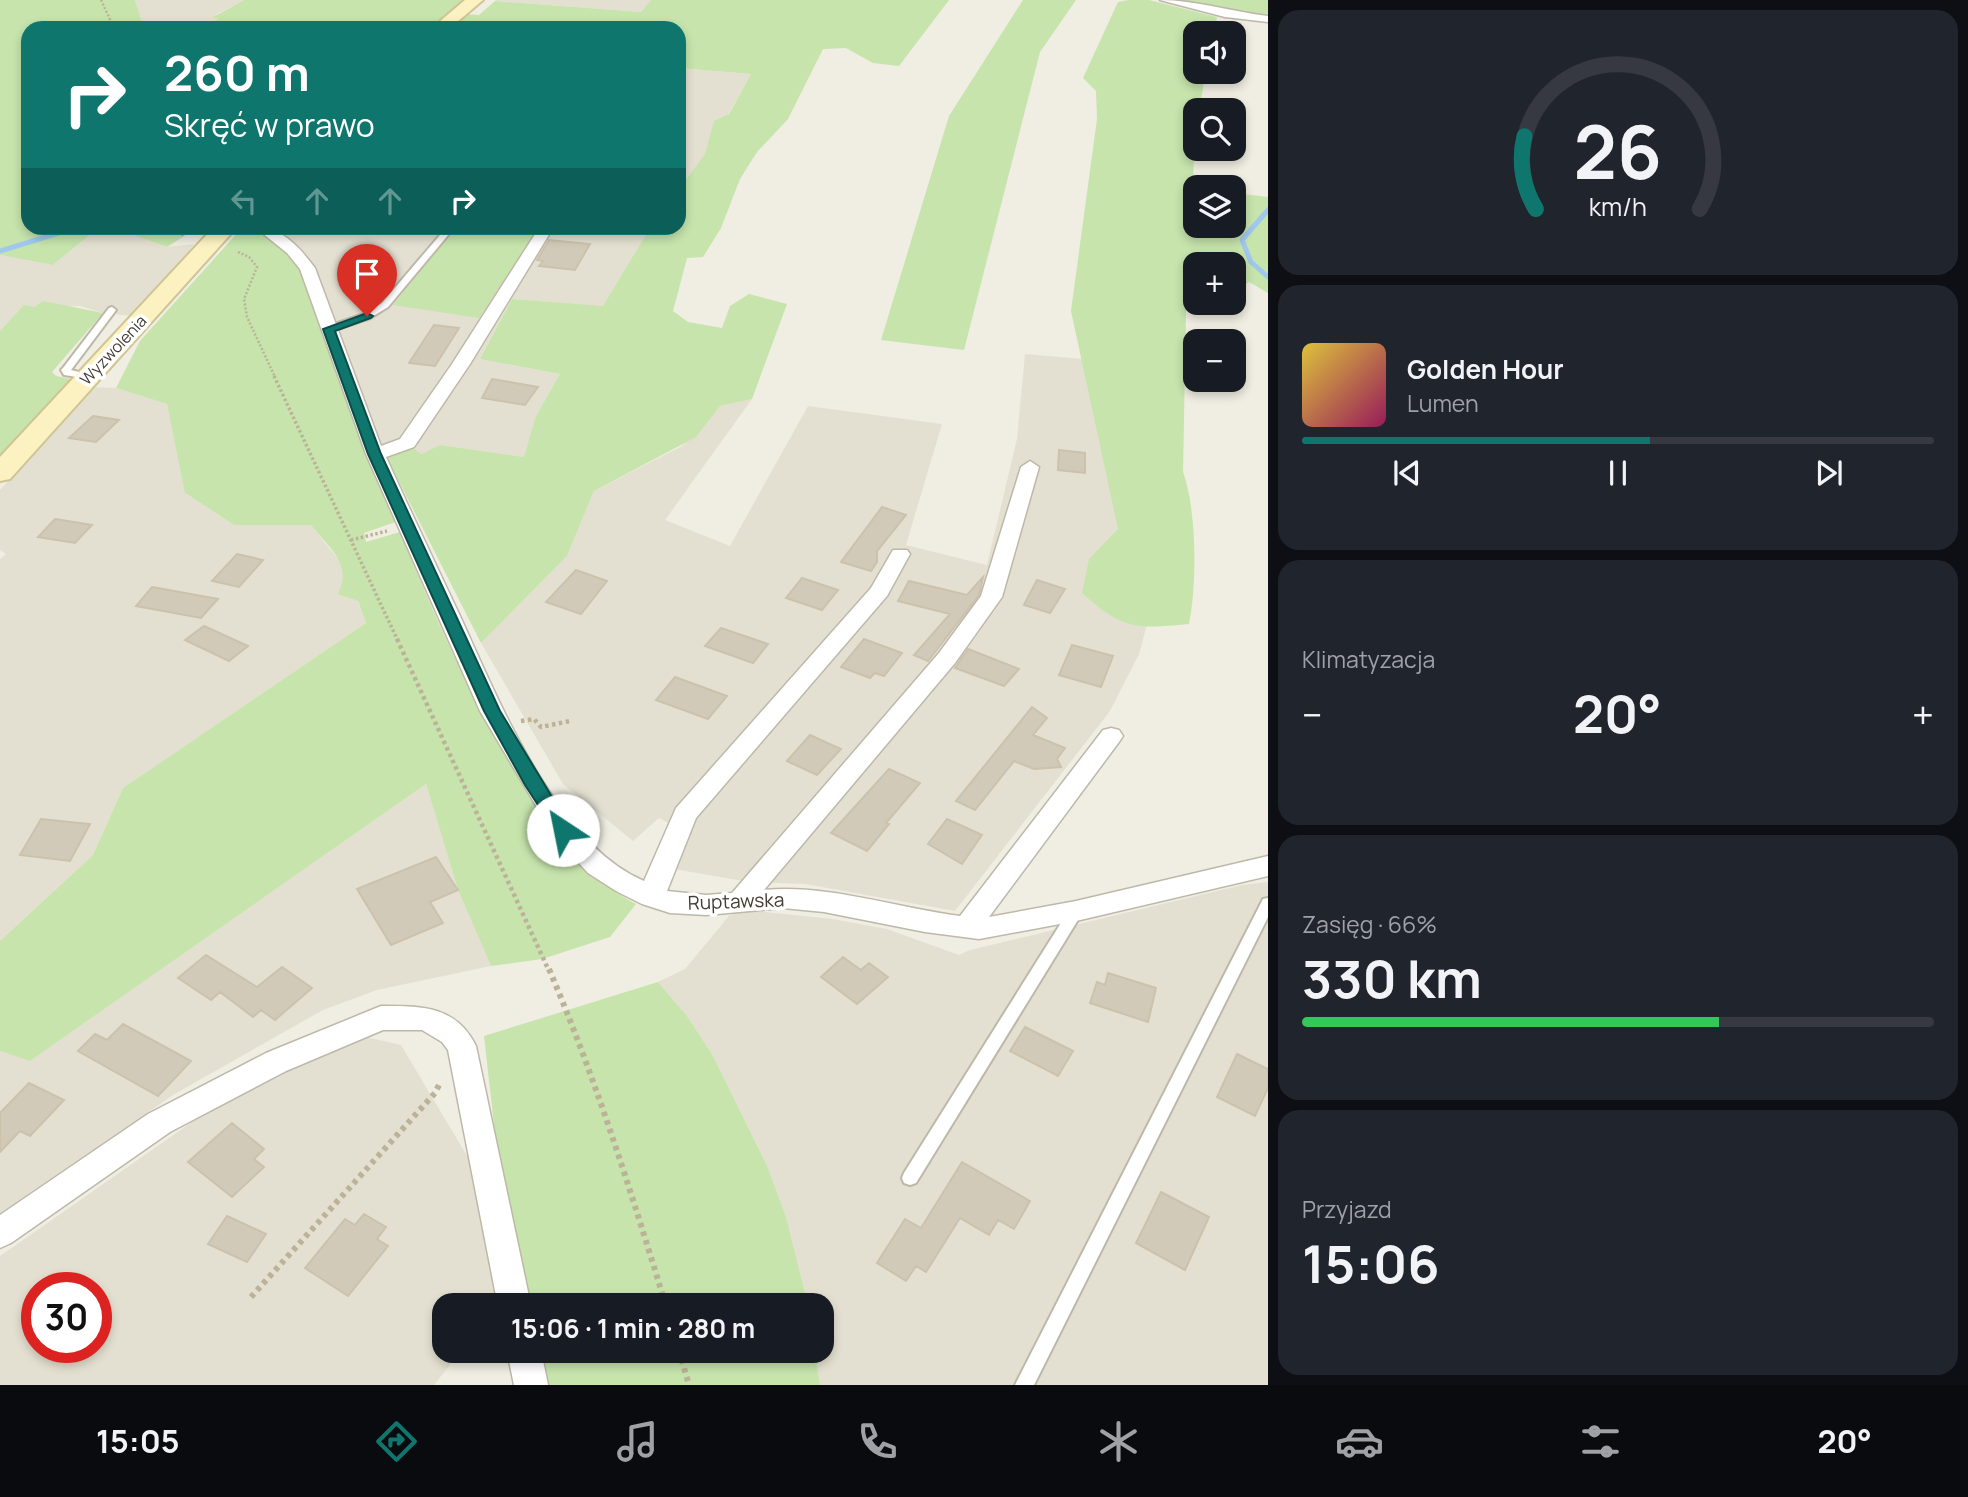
<!DOCTYPE html>
<html lang="pl">
<head>
<meta charset="utf-8">
<style>
  body { margin:0; font-family:Manrope,sans-serif; background:#20242c; color:#f1f3f6; height:100vh; display:flex; flex-direction:column; font-size:26px; white-space:nowrap }
  * { box-sizing:border-box; margin:0 }
  p { font-size:23px; color:#9ea1a6 }
  .icon { flex:none; width:38px; height:38px; fill:none; stroke:currentColor; stroke-width:2; stroke-linecap:round; stroke-linejoin:round }
  .map { position:relative; flex:1; overflow:hidden }
  .side { display:flex; flex-direction:column; gap:10px; padding:10px; background:#0d0f14; width:700px }
  .side>* { flex:none }
  .hud { position:absolute; left:21px; top:21px; width:665px; height:214px; border-radius:21px; box-shadow:0 4px 10px #0003; background:#0f766e; color:#fff; overflow:hidden }
  .tools { position:absolute; left:1183px; top:21px; display:grid; gap:14px }
  .tools a { display:grid; place-items:center; width:63px; height:63px; border-radius:14px; background:#171b24; box-shadow:0 4px 10px #0003; font-size:35px }
  .speed { position:absolute; left:21px; top:1272px; display:flex; gap:14px; font-size:35px; font-weight:700; text-align:center }
  .speed>* { display:grid; place-content:center; width:91px; height:91px; border-radius:50%; background:#171b24; box-shadow:0 4px 10px #0003; line-height:1 }
  .speed .limit { border:10px solid #d22; background:#fff; color:#111 }
  .pin { position:absolute; display:grid; place-items:center; width:60px; height:60px; color:#fff; margin:-72px -30px; border-radius:50% 50% 50% 0; rotate:-45deg; box-shadow:0 0 7px #0007 }
  .pin .icon { rotate:45deg }
  .me { position:absolute; width:77px; margin:-38px; rotate:326deg; stroke-linejoin:round; filter:drop-shadow(0 0 5px #0008) }
  .turn { display:flex; align-items:center; gap:24px; height:147px; padding:0 28px; font-size:32px }
  .turn .icon { width:91px; height:91px; stroke-width:2.5 }
  .turn b { display:block; font-size:49px; line-height:60px }
  .lanes { display:flex; align-items:center; height:66px; padding:0 28px; background:#0003; justify-content:center; gap:35px; direction:ltr }
  .lanes .off { opacity:.35 }
  .big { font-size:52px; font-weight:700; line-height:1.1 }
  .side .card { flex:1; display:flex; flex-direction:column; justify-content:center; gap:10px; min-width:0; padding:0 24px; border-radius:21px; background:#20242c }
  .side .dial { align-items:center; gap:0 }
  .dial svg { height:182px; overflow:visible; fill:none; stroke:#363941; stroke-width:7; stroke-linecap:round; text-anchor:middle }
  .dial text { fill:#f1f3f6; stroke:none }
  .song { display:flex; align-items:center; gap:21px }
  .cover { width:84px; height:84px; border-radius:10px; background:linear-gradient(135deg,hsl(50 70% 55%),hsl(330 70% 35%)) }
  .played { height:7px; border-radius:4px; background:linear-gradient(90deg,#0f766e 55%,#363941 55%) }
  .keys { display:flex; justify-content:space-around; direction:ltr }
  .heat { display:flex; justify-content:space-between; align-items:center; font-size:38px; direction:ltr }
  .charge { height:10px; border-radius:5px; background:linear-gradient(90deg,#34c759 66%,#363941 0) }
  .trip { position:absolute; left:432px; top:1293px; width:402px; height:70px; border-radius:21px; background:#171b24; box-shadow:0 4px 10px #0003; font-weight:700; line-height:70px; text-align:center }
  .tabs { display:flex; height:112px; justify-content:space-around; align-items:center; background:#090b0e; color:#9ea1a6 }
  .tabs .icon { width:49px; height:49px }
  .tabs .current { color:#0f766e }
  .tabs b { font-size:32px; color:#f1f3f6 }
  main { display:flex; flex:1; min-height:0 }
  .map>svg:first-child { display:block }
</style>
</head>
<body>
<main>
<div class="map">
<svg width="1268" height="1385" viewBox="0 0 1268 1385">
  <rect width="100%" height="100%" fill="#f0ede2"/>
  <path fill="#e4e0d1" fill-rule="evenodd" d="M135,0h109l-29,15 6,3 -27,10h-50z
    M651,0l-9,12 -147,-11 1,-1z
    M679,68l72,6 -44,78 -28,37z
    M273,228h377l-47,79 -91,-8 -32,60 80,15 -24,42 -7,31 -5,10 -84,-12 -19,9 -38,-6 -67,-177 -15,-20z
    M120,230l47,17 27,-3 -23,34 -29,23 -9,15 -30,-3 -23,-7 -45,1 -35,24v-76l53,10 40,-33z
    M1025,354l58,5 18,67 57,158 -19,70 -29,57 -155,200 -150,-27 -56,-2 -87,-15 17,-38 -20,-11 -26,23 -70,-57 -82,-141 86,-87 27,-65 88,-45 38,-40 32,-7 -87,121 65,26 78,-140 134,18 -36,121 81,20 30,-126z
    M92,387l24,1 51,16 19,90 48,31h77l34,43 21,55 -243,165 -30,67 -93,86v-382l6,-5 -6,-4v-60z
    M426,784l32,106 33,76 -114,24 -54,20 -150,85 -173,118v-162l30,10z
    M1268,882v503h-448l-5,-34h7v-45l-14,-1 -22,-88 -18,-49 -55,-112 -26,-40 -29,-34 27,-13 44,-53 16,-6 88,9 54,10 72,26 11,-5 272,-65z
    M366,1037l35,8 78,131 20,127 -1,3h-54v45h17l-27,34h-434v-129l192,-134 83,-48zM37,1288h59v60h-59z"/>
  <path fill="#c6e4ac" d="M0,0h135l9,28h-116v200h169l-30,19 -47,-17 -27,2 -40,33 -53,-10z
    M244,0h219l-32,28h-237l25,-9 -6,-2z
    M651,0h298l-50,66 -26,-3 -27,-15 -23,1 -35,70 -31,33 -17,27 -19,49 -18,29 -16,1 -14,53 15,11 34,6 8,-22 19,-12 38,10 -35,95 -32,7 -24,31 -102,54 -27,65 -86,87 -95,-187 24,-10 11,8 19,-9 84,12 12,-41 24,-42 -80,-15 32,-60 91,7 47,-78h29v-39l26,-35 9,-33 15,-7 22,-40 -72,-6v-40h-231l17,-14 14,1 16,-14 146,11z
    M1023,0h53l-36,52 -76,298 -83,-10 68,-224z
    M1129,0h20l68,17 -3,16h-19v39h11l-7,38h-4l-2,77h2v39h39v-33l34,4v96l-19,-11 -5,3 -10,-4v-17h-36l-11,-4 -4,212c14,39 14,112 6,152 -53,5 -66,6 -107,-31l7,-34 29,-30 -47,-218 26,-192 -1,-28 -13,-13 35,-76z
    M1172,0h96v16l-59,-6z
    M456,228l82,1 -59,89 -86,-13z
    M241,229c25,-1 52,27 63,48l68,190 26,54 -34,12 2,9 34,-10 2,2c30,81 69,160 111,235 19,32 37,66 63,92 17,18 38,31 60,43l-26,33 -68,22 -51,7 -33,-76 -32,-106 -396,277 -30,-10v-110l93,-86 30,-67 243,-165 -8,-22 -20,-7c15,-30 -9,-46 -27,-69h-77l-49,-32 -18,-89 -51,-16 24,-47z
    M43,301l60,12 -51,59 4,4 19,4 -75,81v-130l24,-26 11,2z
    M658,982l29,34 26,40 55,112 18,49 22,88h-280l-31,-154 -13,-115z
    M537,1351h278l5,34h-277z"/>
  <g fill="none" stroke-linecap="round" stroke-linejoin="round">
    <path stroke="#a0c7ec" stroke-width="5" d="M1268,210l-26,30 9,22 17,15
      M0,251l75,-23"/>
  </g>
  <path fill="#d1cab8" stroke="#ccc2ac" stroke-width="2" d="M549,240l41,4 -15,26 -36,-4 4,-5 -6,-1z
    M434,325l25,3 -24,38 -26,-3z
    M492,379l46,8 -13,18 -43,-7z
    M93,416l26,4 -23,22 -27,-4z
    M1059,450l26,3v20l-27,-3z
    M882,507l24,8 -29,36v11l-6,9 -30,-9z
    M55,519l37,6 -17,18 -37,-6z
    M237,554l26,6 -24,27 -27,-6z
    M576,570l31,11 -26,33 -35,-12z
    M983,577l-4,18 -51,66 -14,-6 36,-41 -52,-13 11,-20 58,14z
    M802,578l36,12 -16,20 -36,-12z
    M1037,580l28,9 -15,24 -26,-8z
    M152,587l66,12 -17,19 -65,-12z
    M204,626l44,20 -19,15 -44,-21z
    M721,628l47,16 -15,19 -48,-17z
    M864,639l38,14 -18,23 -9,-3 -5,5 -29,-11z
    M1072,645l41,11 -12,31 -42,-12z
    M968,649l23,9 28,11 -15,17 -49,-18z
    M675,677l52,19 -19,23 -52,-19z
    M1032,707l15,11 -14,17 32,13 -8,11 4,8 -27,2 -20,-8 -39,49 -19,-9z
    M810,735l31,14 -24,26 -30,-14z
    M889,769l31,14 -34,40 3,1 -22,27 -36,-18z
    M41,819l49,5 -20,37 -50,-6z
    M947,819l35,16 -20,29 -34,-20z
    M436,857l22,33 -28,12 13,21 -52,22 -34,-56z
    M206,955l51,32 25,-20 30,21 -37,32 -14,-10 -8,7 -33,-25 -9,8 -33,-22z
    M843,957l18,13 8,-7 19,14 -31,27 -36,-27z
    M1108,973l48,15 -8,34 -58,-19 7,-21 8,3z
    M123,1024l68,37 -33,35 -80,-45 17,-17 12,6z
    M1025,1027l48,24 -15,25 -48,-25z
    M1237,1054l31,15v19l-13,28 -38,-19z
    M29,1083l35,17 -34,36 -10,-5 -20,21v-39z
    M232,1123l32,26 -10,10 10,8 -32,30 -44,-35z
    M962,1162l68,39 -16,28 -16,-9 -9,15 -29,-17 -34,54 -10,-6 -10,15 -29,-18 28,-44 16,9z
    M1161,1192l48,25 -24,53 -49,-27z
    M364,1214l22,13 -9,12 11,7 -40,50 -43,-28 40,-49 10,6z
    M227,1216l39,18 -19,28 -39,-18z"/>
  <g fill="none" stroke-linecap="round" stroke-linejoin="round">
    <g stroke="#beb8a9" stroke-width="4">
      <path id="lane" d="M446,228h8l-66,79 -18,11 -38,13h-6v-4l38,-13 18,-11z
        M112,307l4,3 -45,60 20,5v4l-27,-4 -3,-5 2,-2 46,-60z
        M1268,898v19l-234,468h-19l246,-482 2,-4z
        M1076,906l5,1 2,4 -2,4 -165,268 -6,2 -6,-2 -2,-5 2,-5 167,-266z"/>
    </g>
    <g stroke="#beb8a9" stroke-width="3">
      <path id="street" d="M1160,0c35,0 73,12 108,16v6l-43,-5z
        M256,228c25,-2 44,20 59,40l66,178 19,-7 52,-75 87,-136h14l-83,136 -56,83 -28,10c24,53 49,106 74,159 38,83 96,228 184,265l32,-73 195,-220 22,-38h14l3,4 -23,42 -191,222 -29,73 39,4 26,-2 207,-240 42,-57 40,-129 9,-6 9,6 -37,130 -47,66 -191,227c65,-6 132,18 196,26l143,-186 8,-2 8,2 4,6 -4,6 -130,175 87,-16 192,-45v20l-192,45 -97,18 -54,-7 -101,-20 -41,-4 -77,7 -36,-2 -28,-9 -26,-13 -28,-18 -34,-37 -74,-125 -114,-257 -66,-185 -13,-16z
        M381,1006c39,0 75,-1 95,40l55,260h-33l-50,-256 -6,-8 -20,-12h-39l-97,41 -116,61 -159,111 -11,5v-33l148,-101 118,-61z
        M507,1351h34l7,34h-34z"/>
    </g>
    <g stroke="#cfc494" stroke-width="4">
      <path id="secondary" d="M465,0h18l-33,28h-18z
        M213,228h23l-226,251 -10,2v-24z"/>
    </g>
    <path stroke="#bcb298" stroke-width="2.5" stroke-dasharray="2 2" stroke-linecap="butt" d="M101,0l13,28
      M167,228l18,8
      M238,252l11,5 8,10 -13,32 3,18 28,60"/>
    <path stroke="#bcb298" stroke-width="3.5" stroke-dasharray="2.5 2.5" stroke-linecap="butt" d="M274,376l124,265
      M351,540l36,-9"/>
    <path stroke="#bcb298" stroke-width="4.5" stroke-dasharray="3.5 3.5" stroke-linecap="butt" d="M397,639l152,332
      M521,721l13,-2 7,8 29,-6"/>
    <path stroke="#bcb298" stroke-width="6" stroke-dasharray="4.5 4.5" stroke-linecap="butt" d="M549,969c47,110 82,223 117,337
      M251,1297l184,-204 5,-10
      M679,1351l10,34"/>
    <use href="#lane" fill="#fff" fill-rule="evenodd"/>
    <use href="#street" fill="#fff" fill-rule="evenodd"/>
    <use href="#secondary" fill="#fcf2c1" fill-rule="evenodd"/>
  </g>
  <path fill="#0f766e" stroke="#0a4d48" stroke-width="2" d="M367,313l6,3 -2,2 -36,13 46,123 119,257 72,119 -2,4h-13l-32,-49 -41,-74 -116,-257 -45,-125z"/>
  <g text-anchor="middle" stroke-width="7" stroke-linejoin="round" paint-order="stroke">
    <g font-size="16" fill="#423d33" stroke="#fff">
      <text transform="translate(113 350) rotate(-47)" y="6">Wyzwolenia</text>
    </g>
    <g font-size="19" fill="#423d33" stroke="#fff">
      <text transform="translate(736 901) rotate(-2)" y="7">Ruptawska</text>
    </g>
  </g>
</svg>
<div class="tools">
<a><svg class="icon" aria-label="sound" viewBox="0 0 24 24"><path d="M4 9h4l5-4v14l-5-4H4zM17 9q2 3 0 6"/></svg></a>
<a><svg class="icon" aria-label="search" viewBox="0 0 24 24"><circle cx="10" cy="10" r="6"/><path d="M15 15l6 6"/></svg></a>
<a><svg class="icon" aria-label="layers" viewBox="0 0 24 24"><path d="M12 4l9 5-9 5-9-5zM3 14l9 5 9-5"/></svg></a>
<a>+</a>
<a>−</a>
</div>
<div class="speed"><div class="limit">30</div></div>
<div class="pin" style="left:367px;top:316px;background:#d93025"><svg class="icon" aria-label="arrive" viewBox="0 0 24 24"><path d="M6 21V4h12l-3 4 3 4H6"/></svg></div>
<svg class="me" style="left:563px;top:830px" viewBox="-20 -20 40 40"><circle r="19" fill="#fff"/><path d="M0-13L10 11 0 6-10 11z" fill="#0f766e"/></svg>
<div class="trip">15:06 · 1 min · 280 m</div>
<div class="hud">
<div class="turn"><svg class="icon" aria-label="right" viewBox="0 0 24 24"><path d="M7 20v-9h11M14 6l5 5-5 5"/></svg><div><b>260 m</b>Skręć w prawo</div></div>
<div class="lanes"><svg class="icon off" aria-label="left" viewBox="0 0 24 24"><path d="M17 20v-9H6M10 6l-5 5 5 5"/></svg><svg class="icon off" aria-label="ahead" viewBox="0 0 24 24"><path d="M12 20V5M6 11l6-6 6 6"/></svg><svg class="icon off" aria-label="ahead" viewBox="0 0 24 24"><path d="M12 20V5M6 11l6-6 6 6"/></svg><svg class="icon" aria-label="right" viewBox="0 0 24 24"><path d="M7 20v-9h11M14 6l5 5-5 5"/></svg></div>
</div>
</div>
<section class="side">
<div class="card dial"><svg viewBox="0 0 100 80">
<path d="M14 69A42 42 0 1 1 86 69"/>
<path d="M14 69A42 42 0 0 1 9 37" stroke="#0f766e"/>
<text x="50" y="56" font-size="32" font-weight="700">26</text>
<text x="50" y="72" font-size="11">km/h</text>
</svg></div>
<div class="card">
<div class="song"><i class="cover"></i><div><b>Golden Hour</b><p>Lumen</p></div></div>
<div class="played"></div>
<div class="keys"><svg class="icon" aria-label="previous" viewBox="0 0 24 24"><path d="M18 5L8 12l10 7zM5 5v14"/></svg><svg class="icon" aria-label="pause" viewBox="0 0 24 24"><path d="M8 5v14M16 5v14"/></svg><svg class="icon" aria-label="next" viewBox="0 0 24 24"><path d="M6 5l10 7-10 7zM19 5v14"/></svg></div>
</div>
<div class="card"><p>Klimatyzacja</p>
<div class="heat"><a>−</a><b class="big">20°</b><a>+</a></div>
</div>
<div class="card"><p>Zasięg · 66%</p><b class="big">330 km</b><div class="charge"></div></div>
<div class="card"><p>Przyjazd</p><b class="big">15:06</b></div>
</section>
</main>
<nav class="tabs">
<b>15:05</b>
<svg class="icon current" aria-label="directions" viewBox="0 0 24 24"><path d="M12 3l9 9-9 9-9-9zM9 14v-3h6M13 9l2 2-2 2"/></svg>
<svg class="icon" aria-label="music" viewBox="0 0 24 24"><path d="M9 18V5l10-2v13"/><circle cx="6" cy="18" r="3"/><circle cx="16" cy="16" r="3"/></svg>
<svg class="icon" aria-label="phone" viewBox="0 0 24 24"><path d="M5 4h4l2 5-3 2q2 4 5 5l2-3 5 2v4C11 20 4 13 5 4z"/></svg>
<svg class="icon" aria-label="climate" viewBox="0 0 24 24"><path d="M12 3v18M4 7l16 10M4 17L20 7"/></svg>
<svg class="icon" aria-label="car" viewBox="0 0 24 24"><path d="M5 17H2v-5l4-1 3-4h7l3 4 3 1v5h-3M9 17h6M6 11h13"/><circle cx="7" cy="17" r="2"/><circle cx="17" cy="17" r="2"/></svg>
<svg class="icon" aria-label="filters" viewBox="0 0 24 24"><path d="M4 7h16M4 17h16"/><circle cx="9" cy="7" r="2"/><circle cx="15" cy="17" r="2"/></svg>
<b>20°</b>
</nav>
</body>
</html>
